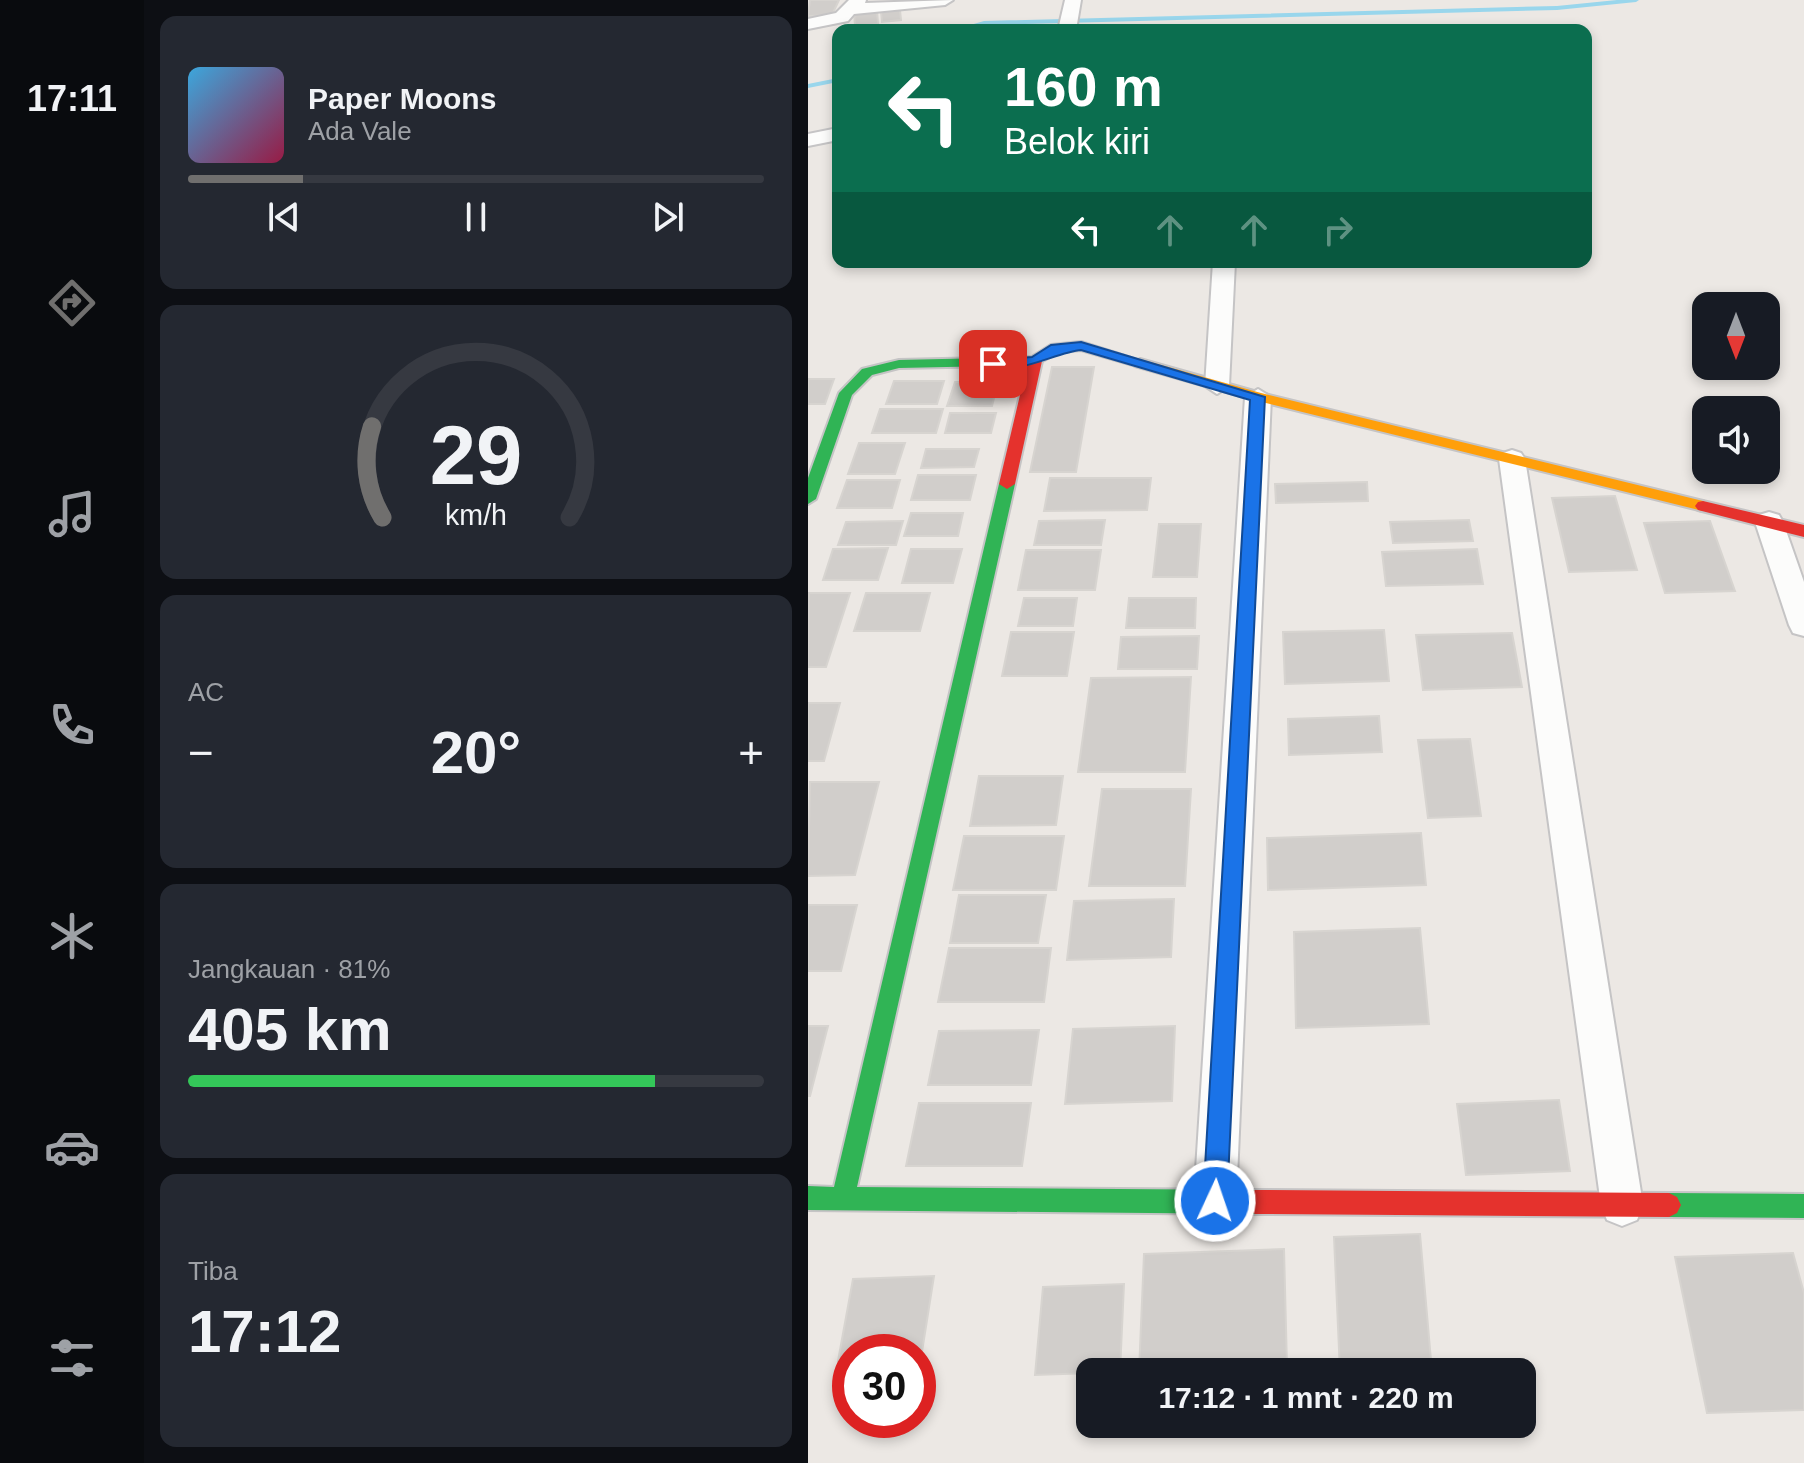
<!DOCTYPE html>
<html lang="id">
<head>
<meta charset="utf-8">
<style>
  body { margin:0; font-family:Helvetica,sans-serif; background:#242831; color:#f1f3f6; height:100vh; display:flex; flex-direction:column; font-size:30px; white-space:nowrap }
  * { box-sizing:border-box; margin:0 }
  p { font-size:26px; color:#9ea1a6 }
  .icon { flex:none; width:44px; height:44px; fill:none; stroke:currentColor; stroke-width:2; stroke-linecap:round; stroke-linejoin:round }
  .map { position:relative; flex:1; overflow:hidden }
  .sheet { display:flex; flex-direction:column; gap:16px; padding:16px; background:#0d0f14; width:664px }
  .sheet>* { flex:none }
  .top-card { position:absolute; left:24px; top:24px; width:760px; height:244px; border-radius:16px; box-shadow:0 4px 12px #0003; background:#0b6e4f; color:#fff; overflow:hidden }
  .needle { width:52px; rotate:180deg }
  .fabs { position:absolute; left:884px; top:292px; display:grid; gap:16px }
  .fabs a { display:grid; place-items:center; width:88px; height:88px; border-radius:16px; background:#171b24; box-shadow:0 4px 12px #0003; font-size:40px }
  .speed { position:absolute; left:24px; top:1334px; display:flex; gap:16px; font-size:40px; font-weight:700; text-align:center }
  .speed>* { display:grid; place-content:center; width:104px; height:104px; border-radius:50%; background:#171b24; box-shadow:0 4px 12px #0003; line-height:1 }
  .speed .limit { border:12px solid #d22; background:#fff; color:#111 }
  .pin { position:absolute; display:grid; place-items:center; width:68px; height:68px; color:#fff; margin:-34px; border-radius:16px; box-shadow:0 4px 12px #0006 }
  .me { position:absolute; width:88px; margin:-44px; rotate:3deg; stroke-linejoin:round; filter:drop-shadow(0 0 6px #0008) }
  .turn { display:flex; align-items:center; gap:28px; height:168px; padding:0 40px; font-size:36px }
  .turn .icon { width:104px; height:104px; stroke-width:2.5 }
  .turn b { display:block; font-size:56px; line-height:68px }
  .lanes { display:flex; align-items:center; height:76px; padding:0 40px; background:#0003; justify-content:center; gap:40px; direction:ltr }
  .lanes .off { opacity:.35 }
  .big { font-size:60px; font-weight:800; line-height:1.1 }
  .sheet .tile { flex:1; display:flex; flex-direction:column; justify-content:center; gap:12px; min-width:0; padding:0 28px; border-radius:16px; background:#242831 }
  .sheet .dial { align-items:center; gap:0 }
  .dial svg { height:208px; overflow:visible; fill:none; stroke:#363941; stroke-width:7; stroke-linecap:round; text-anchor:middle }
  .dial text { fill:#f1f3f6; stroke:none }
  .song { display:flex; align-items:center; gap:24px }
  .cover { width:96px; height:96px; border-radius:12px; background:linear-gradient(135deg,hsl(200 70% 55%),hsl(340 70% 35%)) }
  .played { height:8px; border-radius:4px; background:linear-gradient(90deg,#706f6e 20%,#363941 20%) }
  .keys { display:flex; justify-content:space-around; direction:ltr }
  .heat { display:flex; justify-content:space-between; align-items:center; font-size:44px; direction:ltr }
  .charge { height:12px; border-radius:6px; background:linear-gradient(90deg,#34c759 81%,#363941 0) }
  .trip { position:absolute; left:268px; top:1358px; width:460px; height:80px; border-radius:16px; background:#171b24; box-shadow:0 4px 12px #0003; font-weight:800; line-height:80px; text-align:center }
  main { display:flex; flex:1; min-height:0 }
  .tab-bar { display:flex; flex-direction:column; width:144px; justify-content:space-around; align-items:center; background:#090b0e; color:#9ea1a6 }
  .tab-bar .icon { width:56px; height:56px }
  .tab-bar .selected { color:#706f6e }
  .tab-bar b { font-size:36px; color:#f1f3f6 }
  .map>svg:first-child { display:block }
</style>
</head>
<body>
<main>
<nav class="tab-bar">
<b>17:11</b>
<svg class="icon selected" aria-label="directions" viewBox="0 0 24 24"><path d="M12 3l9 9-9 9-9-9zM9 14v-3h6M13 9l2 2-2 2"/></svg>
<svg class="icon" aria-label="music" viewBox="0 0 24 24"><path d="M9 18V5l10-2v13"/><circle cx="6" cy="18" r="3"/><circle cx="16" cy="16" r="3"/></svg>
<svg class="icon" aria-label="phone" viewBox="0 0 24 24"><path d="M5 4h4l2 5-3 2q2 4 5 5l2-3 5 2v4C11 20 4 13 5 4z"/></svg>
<svg class="icon" aria-label="climate" viewBox="0 0 24 24"><path d="M12 3v18M4 7l16 10M4 17L20 7"/></svg>
<svg class="icon" aria-label="car" viewBox="0 0 24 24"><path d="M5 17H2v-5l4-1 3-4h7l3 4 3 1v5h-3M9 17h6M6 11h13"/><circle cx="7" cy="17" r="2"/><circle cx="17" cy="17" r="2"/></svg>
<svg class="icon" aria-label="filters" viewBox="0 0 24 24"><path d="M4 7h16M4 17h16"/><circle cx="9" cy="7" r="2"/><circle cx="15" cy="17" r="2"/></svg>
</nav>
<section class="sheet">
<div class="tile">
<div class="song"><i class="cover"></i><div><b>Paper Moons</b><p>Ada Vale</p></div></div>
<div class="played"></div>
<div class="keys"><svg class="icon" aria-label="previous" viewBox="0 0 24 24"><path d="M18 5L8 12l10 7zM5 5v14"/></svg><svg class="icon" aria-label="pause" viewBox="0 0 24 24"><path d="M8 5v14M16 5v14"/></svg><svg class="icon" aria-label="next" viewBox="0 0 24 24"><path d="M6 5l10 7-10 7zM19 5v14"/></svg></div>
</div>
<div class="tile dial"><svg viewBox="0 0 100 80">
<path d="M14 69A42 42 0 1 1 86 69"/>
<path d="M14 69A42 42 0 0 1 10 34" stroke="#706f6e"/>
<text x="50" y="56" font-size="32" font-weight="700">29</text>
<text x="50" y="72" font-size="11">km/h</text>
</svg></div>
<div class="tile"><p>AC</p>
<div class="heat"><a>−</a><b class="big">20°</b><a>+</a></div>
</div>
<div class="tile"><p>Jangkauan · 81%</p><b class="big">405 km</b><div class="charge"></div></div>
<div class="tile"><p>Tiba</p><b class="big">17:12</b></div>
</section>
<div class="map">
<svg width="996" height="1463" viewBox="0 0 996 1463">
  <rect width="100%" height="100%" fill="#ece8e4"/>
  <g fill="none" stroke-linecap="round" stroke-linejoin="round">
    <path fill="#99d6ec" fill-rule="evenodd" d="M809,0h22l-3,2 -79,8 -573,15 -20,5h-11l31,-9 573,-15z
      M30,78v4l-30,6v-4z"/>
  </g>
  <path fill="#d1cecb" stroke="#d7d4d0" stroke-width="2" d="M2,0h29l-7,15 -24,1z
    M69,9l1,15 -23,2 -1,-14z
    M92,10l1,10 -19,2 -1,-10z
    M244,367h42l-18,105h-46z
    M0,379h26l-9,25h-17z
    M86,381h50l-7,23h-51z
    M147,382h43l-6,24h-45z
    M72,409h63l-7,24h-64z
    M142,413h46l-5,20h-46z
    M51,443h46l-10,31h-47z
    M118,449h53l-5,18 -53,1z
    M110,475h58l-6,25h-59z
    M242,478h101l-4,32 -103,1z
    M39,480h53l-8,28h-55z
    M559,482l1,19 -92,2 -1,-19z
    M807,496l22,74 -68,2 -17,-74z
    M103,513h52l-5,23h-54z
    M297,520l-4,25h-67l5,-24z
    M661,520l4,21 -80,2 -3,-21z
    M95,521l-7,24h-58l8,-23z
    M902,521l25,70 -70,2 -21,-70z
    M351,524h42l-4,53h-44z
    M80,548l-10,32h-55l10,-31z
    M103,549h51l-9,34h-51z
    M669,549l6,35 -97,2 -4,-34z
    M218,550h75l-6,40h-77z
    M1,593h41l-24,74h-18z
    M58,593h64l-10,38h-66z
    M216,598h53l-4,28h-55z
    M321,598h67l-1,30h-69z
    M576,630l5,51 -104,3 -2,-52z
    M203,632h63l-7,44h-65z
    M704,633l10,54 -99,3 -7,-55z
    M391,636l-2,33h-79l3,-32z
    M383,677l-6,95h-107l13,-94z
    M0,703h32l-16,58h-16z
    M571,716l3,36 -93,3 -1,-36z
    M662,739l11,77 -53,2 -10,-78z
    M171,776h84l-7,49 -86,1z
    M2,782h69l-24,93 -47,1z
    M294,789h89l-6,97h-96z
    M613,833l5,52 -158,5 -1,-52z
    M156,836h100l-8,54h-103z
    M151,895h87l-8,48h-88z
    M366,899l-3,58 -104,3 7,-59z
    M0,905h49l-16,66h-33z
    M612,928l9,96 -133,4 -2,-96z
    M141,948h102l-7,54h-106z
    M0,1026h20l-18,70h-2z
    M367,1026l-3,75 -107,3 8,-75z
    M231,1030l-8,55h-103l11,-54z
    M751,1100l11,71 -104,4 -9,-71z
    M111,1103h112l-9,63h-116z
    M612,1234l12,138h-92l-6,-135z
    M476,1249l3,118 -148,5 5,-118z
    M985,1253l11,40v117l-97,3 -32,-156z
    M126,1276l-13,82h-3v-6h-68v8l-12,1 15,-82z
    M316,1284l-4,88 -85,3 8,-88z
    M535,1424h88l-88,3z"/>
  <g fill="none" stroke-linecap="round" stroke-linejoin="round">
    <g stroke="#c5c4c5" stroke-width="4">
      <path id="street" d="M41,0h17l-1,3 88,-3 -8,5 -91,9 -6,7 -40,8v-10l28,-6z
        M257,0h16l-5,30h-18z
        M30,128v12l-30,6v-12z
        M405,262h22l-6,124 -12,8 -12,-8z
        M450,389l13,8 -35,804 -6,15 -15,6 -15,-6 -6,-15 51,-804z
        M704,450l9,3 4,6 118,746 -6,15 -15,6 -15,-6 -6,-15 -102,-746 4,-6z
        M961,512l10,3 4,7 21,60v54l-11,-3 -4,-8 -34,-103 4,-7z"/>
    </g>
    <g stroke="#c5c4c5" stroke-width="4">
      <path id="fast" d="M273,342l66,21 -7,4 -59,-17 -22,2 -24,13 -136,3 -27,7 -20,20 -36,104 -8,5v-26l31,-85 23,-24 37,-9 133,-3 19,-12z
        M199,479l8,5 -158,703 398,3 8,4 4,8 -4,8 -8,4 -447,-4v-24l26,1 165,-703z
        M861,1193l135,1v24l-135,-1 -8,-4 -4,-8 4,-8z"/>
    </g>
    <g stroke="#c5c4c5" stroke-width="4">
      <path id="slow" d="M332,359l121,34 442,108 8,5 -8,5 -445,-110 -123,-35 -2,-3z"/>
    </g>
    <g stroke="#c5c4c5" stroke-width="4">
      <path id="jam" d="M227,357l7,4 -27,123 -8,5 -8,-5 29,-123z
        M895,501l101,24v12l-106,-27 -3,-4 3,-4z
        M447,1190l414,3 8,4 4,8 -4,8 -8,4 -414,-3 -8,-4 -4,-8 4,-8z"/>
    </g>
    <use href="#street" fill="#fcfcfb" fill-rule="evenodd"/>
    <use href="#fast" fill="#30b455" fill-rule="evenodd"/>
    <use href="#slow" fill="#ff9f0a" fill-rule="evenodd"/>
    <use href="#jam" fill="#e5322d" fill-rule="evenodd"/>
  </g>
  <path fill="#1a73e8" stroke="#114b97" stroke-width="2" d="M273,342l184,55 -38,804 -4,8 -8,4 -9,-4 -3,-8 47,-801 -169,-50c-25,2 -73,30 -95,14l7,-4 39,-3 19,-12z"/>
</svg>
<div class="fabs">
<a><svg class="needle" viewBox="-14 -14 28 28"><path d="M0-13l5 13h-10z" fill="#e53935"/><path d="M0 13l5-13h-10z" fill="#9ea1a6"/></svg></a>
<a><svg class="icon" aria-label="sound" viewBox="0 0 24 24"><path d="M4 9h4l5-4v14l-5-4H4zM17 9q2 3 0 6"/></svg></a>
</div>
<div class="speed"><div class="limit">30</div></div>
<div class="pin" style="left:185px;top:364px;background:#d93025"><svg class="icon" aria-label="arrive" viewBox="0 0 24 24"><path d="M6 21V4h12l-3 4 3 4H6"/></svg></div>
<svg class="me" style="left:407px;top:1201px" viewBox="-20 -20 40 40"><circle r="17" fill="#1a73e8" stroke="#fff" stroke-width="3"/><path d="M0-11L8 9 0 5-8 9z" fill="#fff"/></svg>
<div class="trip">17:12 · 1 mnt · 220 m</div>
<div class="top-card">
<div class="turn"><svg class="icon" aria-label="left" viewBox="0 0 24 24"><path d="M17 20v-9H6M10 6l-5 5 5 5"/></svg><div><b>160 m</b>Belok kiri</div></div>
<div class="lanes"><svg class="icon" aria-label="left" viewBox="0 0 24 24"><path d="M17 20v-9H6M10 6l-5 5 5 5"/></svg><svg class="icon off" aria-label="ahead" viewBox="0 0 24 24"><path d="M12 20V5M6 11l6-6 6 6"/></svg><svg class="icon off" aria-label="ahead" viewBox="0 0 24 24"><path d="M12 20V5M6 11l6-6 6 6"/></svg><svg class="icon off" aria-label="right" viewBox="0 0 24 24"><path d="M7 20v-9h11M14 6l5 5-5 5"/></svg></div>
</div>
</div>
</main>
</body>
</html>
